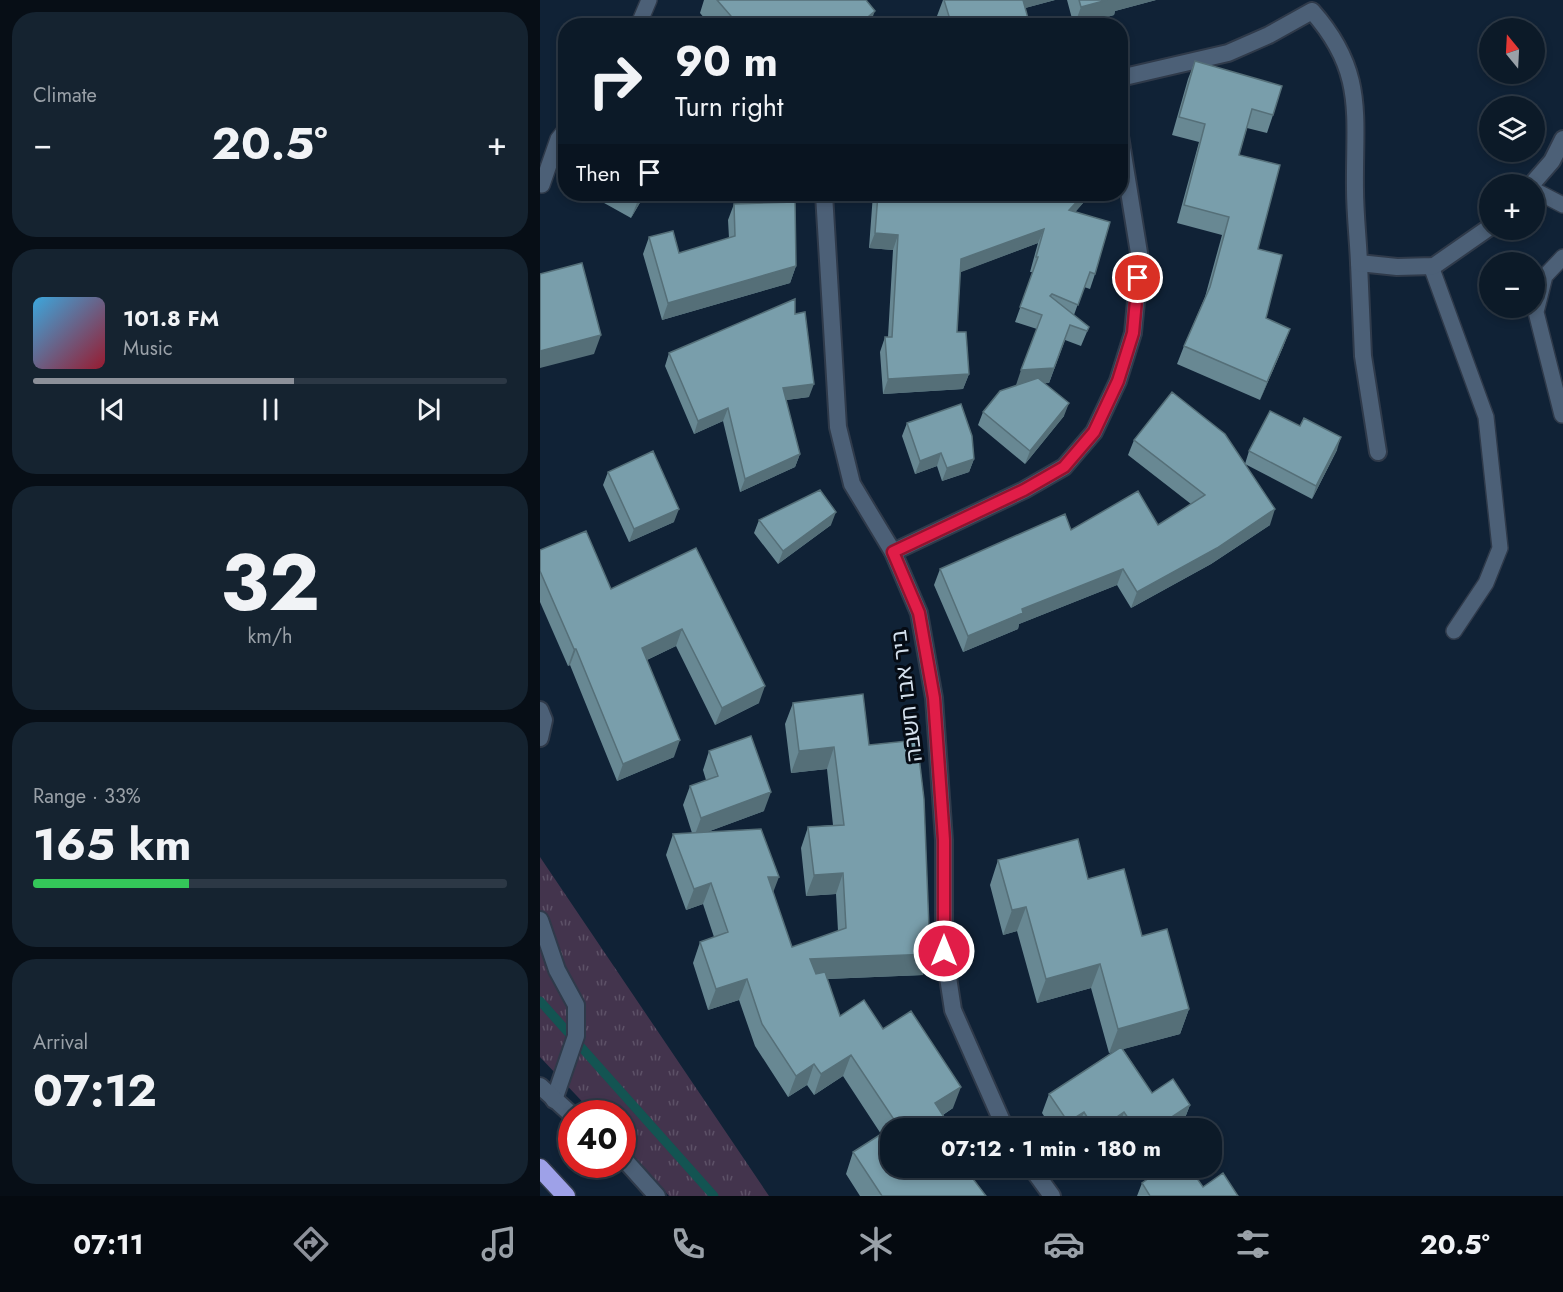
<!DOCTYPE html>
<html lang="en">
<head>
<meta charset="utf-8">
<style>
  body { margin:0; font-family:Jost,"Noto Sans Hebrew",sans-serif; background:#152330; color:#f1f3f6; height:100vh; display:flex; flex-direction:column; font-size:22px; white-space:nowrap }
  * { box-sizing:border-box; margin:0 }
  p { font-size:20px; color:#9aa1a8 }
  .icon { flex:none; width:33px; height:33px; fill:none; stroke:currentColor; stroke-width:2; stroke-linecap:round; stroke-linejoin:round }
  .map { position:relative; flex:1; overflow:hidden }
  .drawer { display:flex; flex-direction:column; gap:12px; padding:12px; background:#070e16; width:540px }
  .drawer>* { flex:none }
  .banner { position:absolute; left:18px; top:18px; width:570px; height:183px; border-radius:24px; box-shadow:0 3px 9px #0003,0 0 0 2px #2c3845; background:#0c1a28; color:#f1f3f6; overflow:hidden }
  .needle { width:39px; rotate:342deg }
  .controls { position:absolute; left:939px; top:18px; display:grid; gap:12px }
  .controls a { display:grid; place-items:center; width:66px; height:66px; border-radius:50%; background:#0c1a28; box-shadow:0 3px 9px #0003,0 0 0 2px #2c3845; font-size:30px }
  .speed { position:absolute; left:18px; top:1100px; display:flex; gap:12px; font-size:30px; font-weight:700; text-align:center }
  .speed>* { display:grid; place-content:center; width:78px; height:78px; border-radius:50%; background:#0c1a28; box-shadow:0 3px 9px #0003,0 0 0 2px #2c3845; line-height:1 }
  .speed .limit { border:9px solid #d22; background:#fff; color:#111 }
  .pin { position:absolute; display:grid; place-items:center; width:51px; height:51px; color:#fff; margin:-26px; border:3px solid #fff; border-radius:50%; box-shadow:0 2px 6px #0007 }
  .me { position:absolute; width:66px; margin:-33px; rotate:0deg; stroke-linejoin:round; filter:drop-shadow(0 0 4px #0008) }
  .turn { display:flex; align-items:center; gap:21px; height:126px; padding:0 18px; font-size:27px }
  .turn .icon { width:78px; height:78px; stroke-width:2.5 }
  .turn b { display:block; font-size:42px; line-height:51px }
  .then { display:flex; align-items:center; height:57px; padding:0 18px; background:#0003; gap:12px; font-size:22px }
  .big { font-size:45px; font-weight:700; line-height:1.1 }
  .drawer .card { flex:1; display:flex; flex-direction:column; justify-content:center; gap:9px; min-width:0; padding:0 21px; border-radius:24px; background:#152330 }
  .drawer .dial { align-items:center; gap:0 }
  .dial b { font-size:78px; line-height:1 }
  .song { display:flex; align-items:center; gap:18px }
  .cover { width:72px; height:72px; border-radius:9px; background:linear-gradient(135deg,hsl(200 70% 55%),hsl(350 70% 35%)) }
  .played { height:6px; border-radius:3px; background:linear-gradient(90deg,#8c9099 55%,#2c3845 55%) }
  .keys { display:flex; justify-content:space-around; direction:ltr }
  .heat { display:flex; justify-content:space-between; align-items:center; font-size:33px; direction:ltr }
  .charge { height:9px; border-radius:4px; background:linear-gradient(90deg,#34c759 33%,#2c3845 0) }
  .trip { position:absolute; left:340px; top:1118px; width:342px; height:60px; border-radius:24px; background:#0c1a28; box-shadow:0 3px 9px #0003,0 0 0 2px #2c3845; font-weight:700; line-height:60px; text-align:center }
  .dock { display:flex; height:96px; justify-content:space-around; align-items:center; background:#050a10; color:#9aa1a8 }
  .dock .icon { width:42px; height:42px }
  .dock .on { color:#8c9099 }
  .dock b { font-size:27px; color:#f1f3f6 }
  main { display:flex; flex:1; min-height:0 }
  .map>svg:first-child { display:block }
</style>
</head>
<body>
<main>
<section class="drawer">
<div class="card"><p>Climate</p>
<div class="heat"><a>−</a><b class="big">20.5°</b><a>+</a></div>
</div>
<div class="card">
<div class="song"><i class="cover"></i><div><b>101.8 FM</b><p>Music</p></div></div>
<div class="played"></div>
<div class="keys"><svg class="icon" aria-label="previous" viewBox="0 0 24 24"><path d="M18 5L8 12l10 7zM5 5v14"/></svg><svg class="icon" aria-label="pause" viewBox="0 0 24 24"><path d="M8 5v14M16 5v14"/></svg><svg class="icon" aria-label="next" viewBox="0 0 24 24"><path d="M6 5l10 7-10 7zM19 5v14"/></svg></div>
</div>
<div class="card dial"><b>32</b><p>km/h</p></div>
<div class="card"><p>Range · 33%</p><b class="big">165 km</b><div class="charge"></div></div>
<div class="card"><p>Arrival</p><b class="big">07:12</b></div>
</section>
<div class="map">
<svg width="1023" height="1196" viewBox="0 0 1023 1196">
  <defs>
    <pattern id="grass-tufts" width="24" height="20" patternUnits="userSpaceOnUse" patternTransform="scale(1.5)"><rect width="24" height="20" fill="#43344d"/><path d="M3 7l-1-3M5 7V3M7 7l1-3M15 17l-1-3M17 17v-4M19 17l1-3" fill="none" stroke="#5d5167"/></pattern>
  </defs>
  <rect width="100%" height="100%" fill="#102236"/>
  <path fill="url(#grass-tufts)" d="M0,857l229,339h-100l-46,-52 -1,-31h-29l-53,-56z"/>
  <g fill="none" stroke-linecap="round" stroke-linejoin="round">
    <path stroke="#135452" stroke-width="9" d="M0,1001l174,195"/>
    <g stroke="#2f3a4a" stroke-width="18">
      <path id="service" d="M98,26l11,-26
        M2,185l16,-46 8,-10
        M994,190l29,15
        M891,266l55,151 14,131 -14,35 -32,48
        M1022,415l-26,-103 9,-36 18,-19"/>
    </g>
    <g stroke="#2f3a4a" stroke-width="20">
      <path id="minor" d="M819,263l4,93 15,96
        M353,552l131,-62 40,-23 30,-35 24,-51 15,-48 7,-74 -20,-123
        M0,710l4,10 -4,18
        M0,920l17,50 19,35v31l-22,64"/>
    </g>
    <g stroke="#2f3a4a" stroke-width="20">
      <path id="tertiary" d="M772,11c54,61 42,104 43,178 0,25 3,49 4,74l38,4 37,-1 56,-39
        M580,78l108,-25 41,-18 43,-24
        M992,184l20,-23 11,-22
        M284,194l14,233 14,57 41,68 26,61 15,85 10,142v111l9,59 52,118
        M0,1086l32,29
        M82,1157l35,39
        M491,1167l21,29"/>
    </g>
    <g stroke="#2f3a4a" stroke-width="21">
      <path id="motorway" d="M0,1168l26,28"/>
    </g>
    <use href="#service" stroke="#4c6077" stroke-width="15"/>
    <use href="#minor" stroke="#4c6077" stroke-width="16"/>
    <use href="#tertiary" stroke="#4c6077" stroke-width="16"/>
    <use href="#motorway" stroke="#9ea1e8" stroke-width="18"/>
  </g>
  <path fill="#688893" d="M164,0h162l3,26h-158l-11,-13z
    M403,0h112l-30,8 3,18h-89l-2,-10z
    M527,0h89l-41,11 -1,4 -38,11h-2z
    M655,61l78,54 -6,18 -20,-5 -8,27 19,94 8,69 24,11 -7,18 -23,53 -83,-36 7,-18 21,-49 17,-62 -45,-12 22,-81 -27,-7 16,-56z
    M48,194h57l-14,24z
    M333,194h218l-16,18 20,62 -5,15 -6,-2 -10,28 15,12 -8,19 -16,-6 -16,43h-5l20,33 -39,48 -47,-39 5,-13 34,-27 20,-56 -22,-7 18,-50h-3l8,-29 -78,29 -3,60 12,42 -6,15 -80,5 -3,-42 5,-15h3l5,-87 -24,-2z
    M194,204l62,62 -6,17 -128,37 -19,-66 6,-17 30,16 50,-15 -1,-18z
    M255,314l14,83 -23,3 14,54 -5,13 -55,25 -17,-71 -29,13 -29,-68 4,-13z
    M367,423l67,36 -5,13 -27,9 -5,-15 -22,8 -13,-38z
    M594,440l111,24 4,-13 88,-1 -25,49 -67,-35 25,61 -59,39 -80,44 -14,-23 -98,39 -1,5 -55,23 -29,-67 6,-16 131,-39 87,-5 33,-21 -63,-49z
    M68,472l66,50 -45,20 -26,-57z
    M219,520l72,5 -53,39 -24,-31z
    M156,548l63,155 -44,22 -39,-79 -29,14 27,97 -57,24 -47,-116 -2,1 -28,-64v-52l71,39z
    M253,703l76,42 54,230 -96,4 13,37 43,13 70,79 -10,7 -52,52h84l-4,10 15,19h-126l-14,-22 7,-22 28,-18 -38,-58 -29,19 -7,-10 -19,12 -33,-51 -16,-46 -31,10 -15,-47 7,-21 14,-5 -11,-33 -17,6 -20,-55 7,-21 19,-1 -9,-28 7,-19 16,-6 -3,-10 6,-19 55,60 -57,21 66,61 19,54 46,-16 -2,-37 -30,2 -5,-48 7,-21 25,-2 -6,-56 -36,4 -6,-49z
    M458,860l90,19 54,57 47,73 -9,25 -57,15 29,44 38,12 -7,18 -7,5h-124l-10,-15 7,-19 64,-42 -4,1 -18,-65 -54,15 -20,-72 -14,4 -13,-50z
    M601,1167h48l14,20 35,9h-101l5,-13 7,-5z"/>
  <path fill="#556f78" d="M478,0h37l-41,11z
    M567,0h49l-41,11 -1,4 -40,11 7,-19z
    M335,11l-6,15h-12z
    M100,194h5l-14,24 9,-23z
    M544,194h7l-27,31 5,-15z
    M504,229l-6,14 -82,31 5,-15z
    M335,233l23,2 -5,15 -24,-2z
    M256,266l-6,17 -128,37 6,-17z
    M530,325l-21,58 -33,2 5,-15z
    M750,329l-7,18 -23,53 7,-18z
    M61,335l-7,19 -54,14v-17z
    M429,374l-6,15 -80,5 5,-15z
    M274,384l-5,13 -30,4 4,-13z
    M529,403l-5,13 -39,48 5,-13z
    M188,408l-5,13 -29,13 4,-13z
    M801,437l-4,13 -25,49 4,-13z
    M401,453l-4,13 -22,8 5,-13z
    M260,454l-5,13 -55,25 5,-13z
    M434,459l-5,13 -27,9 5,-13z
    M139,509l-5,13 -45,20 5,-13z
    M735,509l-5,16 -59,39 -80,44 6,-16z
    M296,512l-5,13 -53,39 5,-13z
    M583,569l-6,16 -98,39 -1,5 -55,23 5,-16 54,-27z
    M142,629l-6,17 -40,19 6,-17z
    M34,649h2l-6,16 -2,1z
    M225,686l-6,17 -44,22 7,-17z
    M140,740l-6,17 -57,24 6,-17z
    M294,747l-7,22 -36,4 8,-22z
    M231,792l-7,19 -70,26 7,-19z
    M303,873l-7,21 -30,2 8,-21z
    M228,877h11l-8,21z
    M171,883l-8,21 -17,6 8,-21z
    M486,907l-9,24 -14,4 9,-25z
    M390,954l-7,21 -121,5 8,-21z
    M560,964l-9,24 -54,15 9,-24z
    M207,979l-8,21 -31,10 8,-21z
    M649,1009l-9,25 -71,19 9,-24z
    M311,1055l-8,21 -29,19 7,-21z
    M274,1064l-7,21 -19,12 8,-21z
    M421,1087l-8,21 -26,17 8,-22z
    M650,1105l-7,18 -7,5h-17l2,-4z
    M544,1112l-6,16h-12l2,-6z
    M584,1112l-5,16h-18z
    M432,1167h3l-7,19 -1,-15z"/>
  <path fill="#799eab" stroke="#556f78" stroke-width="1.5" d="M177,0h149l9,11 -18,15h-58l-4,-5 -5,5h-65l6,-10z
    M404,0h79l6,22 -11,4h-66z
    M539,0h28l-26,7z
    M655,61l87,25 -9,29 -21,-6 -13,46 41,10 -22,84 24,6 -16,63 24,11 -23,53 -83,-36 26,-59 19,-70 -45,-12 21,-81 -26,-7z
    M338,194h206l-15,16 41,12 -15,52 -5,-2 -12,33 -26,-11 -2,2 39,31 -2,4 -17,-6 -16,43 -33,2 21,-55 -22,-8 18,-50h-2l8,-28 -83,30 -4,73h9l3,42 -81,5 -3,-42h7l6,-102 -23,-2z
    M255,202l1,64 -128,37 -19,-66 24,-6 6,22 56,-17 -1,-32z
    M42,263l19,72 -61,16v-77z
    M255,299v15l10,-2 9,72 -31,4 17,66 -55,25 -17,-71 -30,13 -29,-68z
    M498,378l31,25 -39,48 -47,-39 17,-21z
    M632,392l53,42 50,75 -58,39 -80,44 -14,-23 -101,40 1,4 -55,23 -28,-67 125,-55 6,16 67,-39 20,34 47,-30 -71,-55z
    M421,404l11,32 2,23 -27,9 -6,-15 -21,8 -13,-38z
    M730,411l30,15 4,-8 37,19 -25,49 -67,-35z
    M113,451l26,58 -45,20 -26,-57z
    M280,490l16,22 -53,39 -24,-31z
    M46,531l25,58 85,-41 69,138 -43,22 -40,-79 -40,19 38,92 -57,24 -47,-115h-2l-34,-78v-21z
    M323,694l6,51 48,-5 7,59 6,155 -120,5 6,15 9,-2 15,44 24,-16 19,29 28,-18 50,76 -26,16 16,25h-60v39h81l-5,4 19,25h-104l-29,-44 44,-28 -46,-69 -30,19 -7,-10 -18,12 -34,-52 -15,-45 -31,10 -16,-47 28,-10 -17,-49 -17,6 -21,-55 88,-5 18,48h-11l24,70 54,-19 -3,-55 -29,2 -6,-48 36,-2 -10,-78 -35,4 -6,-48z
    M211,736l20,56 -70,26 -11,-32 28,-10 -9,-25z
    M538,839l10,40 36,-10 18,67 25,-7 22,80 -71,20 -18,-65 -54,15 -20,-72 -14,3 -14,-50z
    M581,1047l31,46 21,-14 17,26 -29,19 2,4h-28l-11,-16 -23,16h-7l-10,-16 -16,10 -19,-28z
    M621,1167h28l14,20 20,-14 15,23h-88l-8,-13 20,-14z"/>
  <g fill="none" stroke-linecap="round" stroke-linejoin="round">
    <g stroke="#92132f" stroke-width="15">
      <path id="route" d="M404,951v-111l-10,-142 -15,-85 -26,-61 131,-62 40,-23 30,-35 24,-51 15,-48 5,-55"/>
    </g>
    <use href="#route" stroke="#e11d48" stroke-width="10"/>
  </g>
  <g text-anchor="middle" stroke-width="6" stroke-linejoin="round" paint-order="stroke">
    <g font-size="22" fill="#d4e0ed" stroke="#050b14">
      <text transform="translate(366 696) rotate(-97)" y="8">ביר אבו חשבה</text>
    </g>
  </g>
</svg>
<div class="controls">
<a><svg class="needle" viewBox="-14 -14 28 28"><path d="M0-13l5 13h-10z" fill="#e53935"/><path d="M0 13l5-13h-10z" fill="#9aa1a8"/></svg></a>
<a><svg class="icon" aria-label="layers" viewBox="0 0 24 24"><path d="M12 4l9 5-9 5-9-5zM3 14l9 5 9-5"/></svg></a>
<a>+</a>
<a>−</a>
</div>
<div class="speed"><div class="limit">40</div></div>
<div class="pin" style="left:598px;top:278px;background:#d93025"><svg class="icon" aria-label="arrive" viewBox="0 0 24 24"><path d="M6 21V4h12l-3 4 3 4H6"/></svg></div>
<svg class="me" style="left:404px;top:951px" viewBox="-20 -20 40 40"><circle r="17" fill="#e11d48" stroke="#fff" stroke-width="3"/><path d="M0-11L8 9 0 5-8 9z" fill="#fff"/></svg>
<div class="trip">07:12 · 1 min · 180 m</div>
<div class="banner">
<div class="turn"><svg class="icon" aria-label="right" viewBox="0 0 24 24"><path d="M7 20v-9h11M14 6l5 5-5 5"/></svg><div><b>90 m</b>Turn right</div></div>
<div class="then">Then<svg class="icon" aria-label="arrive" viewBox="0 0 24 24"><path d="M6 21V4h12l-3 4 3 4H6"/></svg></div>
</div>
</div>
</main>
<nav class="dock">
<b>07:11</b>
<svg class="icon on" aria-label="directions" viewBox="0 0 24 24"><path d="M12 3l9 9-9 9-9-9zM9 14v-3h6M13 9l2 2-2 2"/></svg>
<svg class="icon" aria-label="music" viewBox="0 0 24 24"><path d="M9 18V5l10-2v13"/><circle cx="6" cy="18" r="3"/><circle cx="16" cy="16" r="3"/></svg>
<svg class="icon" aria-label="phone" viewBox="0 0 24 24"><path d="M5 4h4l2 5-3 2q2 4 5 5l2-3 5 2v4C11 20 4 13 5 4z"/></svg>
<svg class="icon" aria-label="climate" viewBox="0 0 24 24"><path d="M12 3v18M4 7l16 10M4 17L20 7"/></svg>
<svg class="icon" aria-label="car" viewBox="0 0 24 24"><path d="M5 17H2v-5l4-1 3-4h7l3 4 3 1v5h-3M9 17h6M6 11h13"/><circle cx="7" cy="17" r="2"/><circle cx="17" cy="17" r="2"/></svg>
<svg class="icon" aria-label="filters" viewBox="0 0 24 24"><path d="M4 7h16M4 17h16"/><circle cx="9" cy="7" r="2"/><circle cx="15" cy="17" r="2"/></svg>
<b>20.5°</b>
</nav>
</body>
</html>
